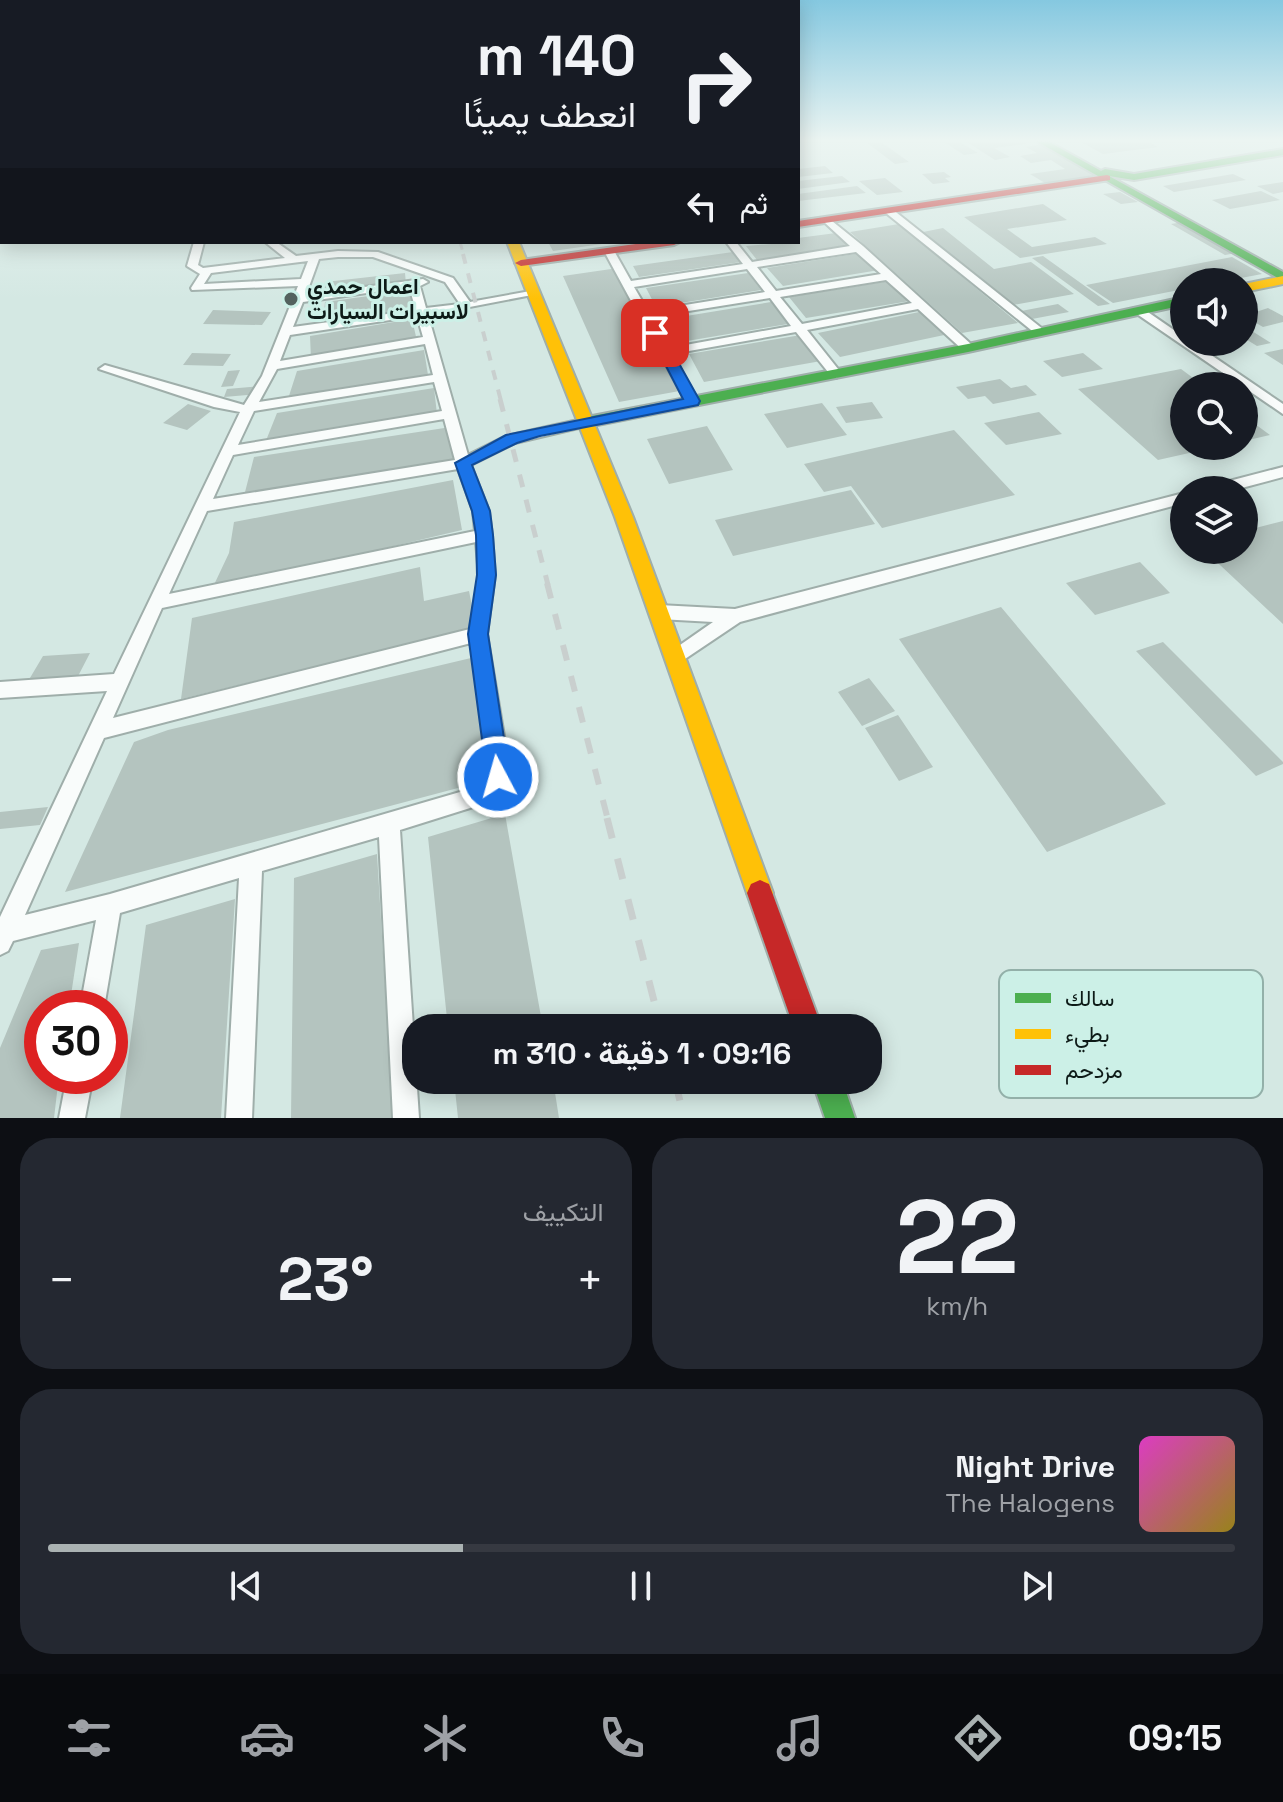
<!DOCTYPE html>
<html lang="ar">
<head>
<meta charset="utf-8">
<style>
  body { margin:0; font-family:"Space Grotesk",Vazirmatn,sans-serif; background:#242831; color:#f1f3f6; direction:rtl; height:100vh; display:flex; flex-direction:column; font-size:30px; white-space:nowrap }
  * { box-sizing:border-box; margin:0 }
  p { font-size:26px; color:#9ea1a6 }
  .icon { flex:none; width:44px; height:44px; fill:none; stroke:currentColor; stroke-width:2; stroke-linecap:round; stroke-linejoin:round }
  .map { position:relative; height:1118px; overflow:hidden; direction:ltr }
  .details { display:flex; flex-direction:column; gap:20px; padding:20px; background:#0d0f14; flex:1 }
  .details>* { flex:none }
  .guide { position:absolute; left:0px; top:0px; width:800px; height:244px; box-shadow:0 4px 20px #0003; direction:rtl; background:#171b24; color:#f1f3f6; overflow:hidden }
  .fabs { position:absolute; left:1170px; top:268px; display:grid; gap:16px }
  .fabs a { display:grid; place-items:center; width:88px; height:88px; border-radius:50%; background:#171b24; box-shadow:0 4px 20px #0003; font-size:40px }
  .speed { position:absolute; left:24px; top:990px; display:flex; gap:16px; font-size:40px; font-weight:700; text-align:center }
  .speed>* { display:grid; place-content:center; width:104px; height:104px; border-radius:50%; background:#171b24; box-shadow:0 4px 20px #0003; line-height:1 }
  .speed .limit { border:12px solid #d22; background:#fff; color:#111 }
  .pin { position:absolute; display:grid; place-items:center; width:68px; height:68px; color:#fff; margin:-34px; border-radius:16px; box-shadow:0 4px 12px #0006 }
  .me { position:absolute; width:88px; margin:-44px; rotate:354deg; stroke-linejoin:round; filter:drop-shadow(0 0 6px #0008) }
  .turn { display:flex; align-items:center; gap:28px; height:168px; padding:0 32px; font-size:36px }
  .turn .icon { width:104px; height:104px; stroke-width:2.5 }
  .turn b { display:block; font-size:56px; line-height:68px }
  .then { display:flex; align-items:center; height:76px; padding:0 32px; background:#0003; gap:16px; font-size:30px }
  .big { font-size:60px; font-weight:700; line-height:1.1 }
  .details .tile { flex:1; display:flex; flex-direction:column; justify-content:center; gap:12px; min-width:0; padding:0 28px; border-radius:32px; background:#242831 }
  .details .dial { align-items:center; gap:0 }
  .dial b { font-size:104px; line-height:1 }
  .song { display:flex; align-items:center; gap:24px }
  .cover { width:96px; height:96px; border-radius:12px; background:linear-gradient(135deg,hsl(310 70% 55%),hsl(50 70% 35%)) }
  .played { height:8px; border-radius:4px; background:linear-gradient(90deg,#aab2b2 35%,#363941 35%) }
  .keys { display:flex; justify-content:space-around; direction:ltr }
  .heat { display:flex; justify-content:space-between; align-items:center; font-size:44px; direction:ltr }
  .details .tiles { flex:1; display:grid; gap:20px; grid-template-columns:1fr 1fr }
  .tile:last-child { grid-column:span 2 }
  .trip { position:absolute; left:402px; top:1014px; width:480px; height:80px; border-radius:32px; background:#171b24; box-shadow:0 4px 20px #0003; font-weight:700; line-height:80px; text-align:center; direction:rtl }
  .tab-bar { display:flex; height:128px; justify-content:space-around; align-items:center; background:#090b0e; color:#9ea1a6 }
  .tab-bar .icon { width:56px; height:56px }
  .tab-bar .active { color:#aab2b2 }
  .tab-bar b { font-size:36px; color:#f1f3f6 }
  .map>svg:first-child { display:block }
</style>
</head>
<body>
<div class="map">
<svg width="1283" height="1118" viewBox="0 0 1283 1118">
  <rect width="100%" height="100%" fill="#d4e8e3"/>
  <path fill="#b4c4bf" d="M866,142h15l28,20 -14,2z
    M944,142h16l18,11 -14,2z
    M967,142h59v2l-32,4 16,9 -15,3z
    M1081,142h68l9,5 -55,7z
    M1043,144l55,32 -53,7 -15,-9 35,-5 -14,-9 -20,3 -11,-7 17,-3 -11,-6z
    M825,166l8,7 -35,4v-8z
    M944,172l7,5 -6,1 5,4 -17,2 -11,-10z
    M1233,174l13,6 -72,12 -11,-6z
    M842,176l8,6 -52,7v-8z
    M885,178l18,14 -26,3 -18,-14z
    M1283,182v10l-10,2 -16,-8z
    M857,186l9,7 -68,8v-7z
    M1261,191l19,9 -50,9 -18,-9z
    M1120,192l18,10 -17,2 -18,-10z
    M1043,204l24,16 -60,9 25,18 63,-10 12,7 -87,14 -56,-41z
    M1183,222l54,31 -12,2 -54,-31z
    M899,224l119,99 -56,10 -112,-101z
    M943,228l51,41 37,-7 43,32 -61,11 -90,-73z
    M836,233l13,14 -92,13 -11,-14 52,-4v-4z
    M548,242h54v2l-49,7z
    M733,252l8,10 -102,15 -6,-11z
    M861,253l18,17 -96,16 -16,-18z
    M1043,256l67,48 -12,2 -66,-48z
    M1232,257l30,17 -42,8h-36v7l-71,14 -27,-18z
    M618,268l67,122 -66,12 -56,-126z
    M405,273l1,11 -82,10 1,-12z
    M748,273l13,17 -105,17 -10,-19z
    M890,281l20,20 -104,17 -17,-21z
    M412,290l3,20 -92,14 2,-22z
    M771,302l17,22 -107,18 -13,-23z
    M1058,304l11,8 -37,7 -11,-8z
    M1268,308l15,8v6l-20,5 -19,-11z
    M213,310l58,2 -9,13 -59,-1z
    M924,311l25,23 -109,23 -22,-24z
    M412,319l5,22 -106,18 -1,-23z
    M1244,326l27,17 -14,3 -13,-8z
    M801,335l20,26 -117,21 -15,-28z
    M1283,349v16l-19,-12z
    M424,350l4,25 -140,24 9,-28z
    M192,353l39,1 -8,12 -40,-1z
    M1083,353l20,16 -41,8 -19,-16z
    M1181,369l23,17h-20v60l32,1 -58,13 -80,-71z
    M240,370l-7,16 -12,1 7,-16z
    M1000,379l11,9 15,-3 11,10 -44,9 -8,-8 -17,3 -12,-12z
    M261,386l-3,8 -34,3 3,-8z
    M434,388l3,26 -172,29 12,-30z
    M872,402l11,16 -37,5 -10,-16z
    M822,403l25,32 -60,13 -23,-34z
    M188,404l23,7 -24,19 -24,-7z
    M1039,412l23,22 -56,11 -22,-22z
    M1244,416l26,19 -26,6z
    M707,426l26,44 -64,14 -22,-45z
    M451,427l4,35 -211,34 10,-39z
    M954,430l61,65 -133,33 -31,-42 -27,6 -20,-28z
    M453,480l9,50 -250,59 17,-36 5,-31z
    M851,490l24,34 -142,32 -18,-36z
    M1283,521v103l-79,-74h40v-19z
    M1140,562l30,31 -75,22 -29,-32z
    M420,567l4,34 45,-10 7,36 -295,72 11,-81z
    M1001,607l165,197 -119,48 -148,-213z
    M1163,642l120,120v2l-27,12 -120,-125z
    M90,653l-14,27 -49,3 16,-27z
    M471,658l21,121 -427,113 69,-150 34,-12z
    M869,678l26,33 -33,15 -24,-34z
    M898,715l35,52 -34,14 -34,-53z
    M48,807l-8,18 -40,4v-17z
    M505,814l38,214h-95l-20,-191z
    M377,854l16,264h-102l3,-240z
    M235,899l-14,219h-101l26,-193z
    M79,943l-10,65h-27v68h17l-5,42h-54v-70l41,-98z
    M454,1080h99l6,38h-101z"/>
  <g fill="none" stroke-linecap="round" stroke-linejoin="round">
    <g stroke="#9faeaa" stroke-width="4">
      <path id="street" d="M0,203l2,1v6l-2,-1z
        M886,209h6l152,121v4h-8l-150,-121z
        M827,217l36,29 109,99v6h-8l-46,-42 -111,21 35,44 -6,4 -4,-1 -36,-45 -124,22 26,47 -1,3h-10l-83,-153 1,-2h8l18,32 112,-17 -17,-22h10l16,20 98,-16 -26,-24 -2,-2zM856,252l25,22 -105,17 -19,-24zM747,269l18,23 -117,19 -14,-24zM886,280l26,23 -110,21 -22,-27zM770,298l21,28 -122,22 -18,-31z
        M194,242h10l-6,23 5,3 82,-10 -20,-16h11l20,14 42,-5 40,1 75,26 17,24 66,-12v4l-4,1 -104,20 40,140 38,-19 81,-18 7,4 -7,4 -72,17 -44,22 18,46 3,24 3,40 -8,59 22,132 -2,10 -7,16 -14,11 -86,27 19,288h-26l-14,-281 -117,34 -10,247h-26l13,-240 -119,35 -16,95h-24l16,-88 -83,21 -5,10 -8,4v-38l107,-226 -107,7v-16l114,-8 126,-262 -26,-5 -115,-38 6,-4 139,40 18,-29 36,-90 -106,4 -1,-2 9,-14 -13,-8zM338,257h35l72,25 15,22 -34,4 -6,-22 8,-4 -5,-3 -117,16 13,-36zM308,261l-7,18 -97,5 7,-11zM409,287l7,23 -123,17 10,-25zM417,316l6,21 -143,24 10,-26zM425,344l8,31 -174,27 18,-33zM434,382l8,29 -204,34 16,-34zM444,419l11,41 -242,39 20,-44zM458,469l15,42 2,20 -306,63 38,-83zM476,542l3,33 -9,54 -357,89 49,-110zM471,643l18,123c-3,16 -14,22 -29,26l-350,102 -85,21 79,-177z
        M1134,308h8l42,29v5h8l91,62v10l-149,-102z
        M1283,467v10l-49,13h-26l2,-4z
        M1184,493v10l-444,119 -64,43 -6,-3 -3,-5 3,-5 43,-30 -54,-3 -6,-2 -3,-5 3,-5 6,-2 76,4z
        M67,1076h26l-8,42h-26z"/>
    </g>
    <g stroke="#9faeaa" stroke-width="4">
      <path id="fast" d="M1038,142h11l52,29 4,-2 29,5 149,-25v6l-149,25 -25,-4 174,96v9z
        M1184,297v8l-216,47 -381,75 -8,-5 8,-5 381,-73z
        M812,1080h30l13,38h-30z"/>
    </g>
    <g stroke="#9faeaa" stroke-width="4">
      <path id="slow" d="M507,242h12l114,275 140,376 -4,9 -9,4 -9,-4 -4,-9 -132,-376z
        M1283,276v8l-39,8v-8z"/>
    </g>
    <g stroke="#9faeaa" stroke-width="4">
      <path id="jam" d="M1107,175l3,1v4l-312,47v-6z
        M650,242h30l-6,3 -153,21 -6,-3 6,-3z
        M760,880l9,4 53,144h-28l-47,-135 4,-9z"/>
    </g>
    <use href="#street" fill="#f9fcfb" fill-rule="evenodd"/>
    <use href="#fast" fill="#4caf50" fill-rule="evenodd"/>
    <use href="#slow" fill="#ffc107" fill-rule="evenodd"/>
    <use href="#jam" fill="#c62828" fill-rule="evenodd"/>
    <path stroke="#c9cfce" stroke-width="3" stroke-dasharray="8 8" stroke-linecap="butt" d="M460,242l4,14"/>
    <path stroke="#c9cfce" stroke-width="4" stroke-dasharray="10 10" stroke-linecap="butt" d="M463,254l38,147"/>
    <path stroke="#c9cfce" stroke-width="5" stroke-dasharray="13 13" stroke-linecap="butt" d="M500,399l48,186"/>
    <path stroke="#c9cfce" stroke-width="6" stroke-dasharray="16 16" stroke-linecap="butt" d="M547,583l61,237"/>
    <path stroke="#c9cfce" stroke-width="7" stroke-dasharray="21 21" stroke-linecap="butt" d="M607,818l54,210
      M675,1080l9,38"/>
  </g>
  <linearGradient id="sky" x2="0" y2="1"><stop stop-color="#85c8e0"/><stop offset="0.47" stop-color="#ecf5f2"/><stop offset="1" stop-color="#ecf5f2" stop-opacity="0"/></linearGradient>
  <rect width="1283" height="299" fill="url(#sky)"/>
  <path fill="#1a73e8" stroke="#114b97" stroke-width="2" d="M655,329l7,4 38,68 -2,4 -158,31 -23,7 -45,22 18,46 3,24 3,40 -8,59 22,143 -4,8 -8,4 -8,-4 -3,-8 -19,-143 9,-59 -1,-40 -4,-24 -17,-48 51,-28 177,-36 -34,-66z"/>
  <circle fill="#53625e" stroke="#ccf0e7" stroke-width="3" cx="291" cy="299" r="8"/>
  <g text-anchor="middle" stroke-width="6" stroke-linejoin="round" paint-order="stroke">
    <g font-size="22" font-weight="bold" fill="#0d1a17" stroke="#ccf0e7" text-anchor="start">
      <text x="307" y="294">اعمال حمدي<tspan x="307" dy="25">لاسبيرات السيارات</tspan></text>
    </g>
  </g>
  <rect x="999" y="970" width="264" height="128" rx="12" fill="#ccf0e7" stroke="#93b0a9" stroke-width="2"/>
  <rect x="1015" y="993" width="36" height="10" fill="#4caf50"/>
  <rect x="1015" y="1029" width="36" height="10" fill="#ffc107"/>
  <rect x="1015" y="1065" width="36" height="10" fill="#c62828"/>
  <g font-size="22" fill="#0d1a17">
    <text x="1065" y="1006">سالك</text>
    <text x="1065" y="1042">بطيء</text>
    <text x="1065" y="1078">مزدحم</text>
  </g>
</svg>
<div class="fabs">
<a><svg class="icon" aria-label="sound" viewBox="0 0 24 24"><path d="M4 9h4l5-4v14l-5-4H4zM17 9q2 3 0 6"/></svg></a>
<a><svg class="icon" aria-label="search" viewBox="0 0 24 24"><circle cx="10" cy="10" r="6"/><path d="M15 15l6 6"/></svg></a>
<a><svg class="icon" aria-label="layers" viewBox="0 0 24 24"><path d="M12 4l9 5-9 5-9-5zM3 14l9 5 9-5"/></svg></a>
</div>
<div class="speed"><div class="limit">30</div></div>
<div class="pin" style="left:655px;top:333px;background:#d93025"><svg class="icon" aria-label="arrive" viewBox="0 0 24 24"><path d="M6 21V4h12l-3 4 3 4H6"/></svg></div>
<svg class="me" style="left:498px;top:777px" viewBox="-20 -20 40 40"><circle r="17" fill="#1a73e8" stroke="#fff" stroke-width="3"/><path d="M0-11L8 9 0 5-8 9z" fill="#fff"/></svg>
<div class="trip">09:16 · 1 دقيقة · 310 m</div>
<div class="guide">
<div class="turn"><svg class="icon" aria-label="right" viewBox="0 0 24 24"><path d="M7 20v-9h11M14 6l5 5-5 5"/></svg><div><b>140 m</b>انعطف يمينًا</div></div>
<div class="then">ثم<svg class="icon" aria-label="left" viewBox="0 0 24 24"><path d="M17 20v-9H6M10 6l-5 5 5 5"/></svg></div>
</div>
</div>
<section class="details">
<div class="tiles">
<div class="tile dial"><b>22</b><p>km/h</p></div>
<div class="tile"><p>التكييف</p>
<div class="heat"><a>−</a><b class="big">23°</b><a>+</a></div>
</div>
<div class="tile">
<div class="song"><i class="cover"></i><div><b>Night Drive</b><p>The Halogens</p></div></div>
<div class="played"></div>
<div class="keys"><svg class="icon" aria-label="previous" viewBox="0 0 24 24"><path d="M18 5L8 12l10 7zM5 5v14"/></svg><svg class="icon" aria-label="pause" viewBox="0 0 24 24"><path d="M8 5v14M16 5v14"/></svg><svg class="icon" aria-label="next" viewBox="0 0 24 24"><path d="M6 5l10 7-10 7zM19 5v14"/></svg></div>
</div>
</div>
</section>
<nav class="tab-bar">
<b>09:15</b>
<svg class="icon active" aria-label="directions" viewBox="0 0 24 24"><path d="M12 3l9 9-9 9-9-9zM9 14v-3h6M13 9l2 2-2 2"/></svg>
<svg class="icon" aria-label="music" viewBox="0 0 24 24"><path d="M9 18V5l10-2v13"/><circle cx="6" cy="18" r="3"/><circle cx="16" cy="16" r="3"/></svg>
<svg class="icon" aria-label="phone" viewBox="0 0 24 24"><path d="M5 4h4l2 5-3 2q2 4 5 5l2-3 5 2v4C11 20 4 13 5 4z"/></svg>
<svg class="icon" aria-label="climate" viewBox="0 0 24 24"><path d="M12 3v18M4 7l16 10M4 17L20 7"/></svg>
<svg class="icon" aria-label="car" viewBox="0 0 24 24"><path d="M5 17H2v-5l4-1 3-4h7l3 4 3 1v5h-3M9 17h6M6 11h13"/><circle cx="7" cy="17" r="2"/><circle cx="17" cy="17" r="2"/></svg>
<svg class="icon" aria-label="filters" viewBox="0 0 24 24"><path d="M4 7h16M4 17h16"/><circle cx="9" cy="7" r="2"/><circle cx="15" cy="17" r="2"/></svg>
</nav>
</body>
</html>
